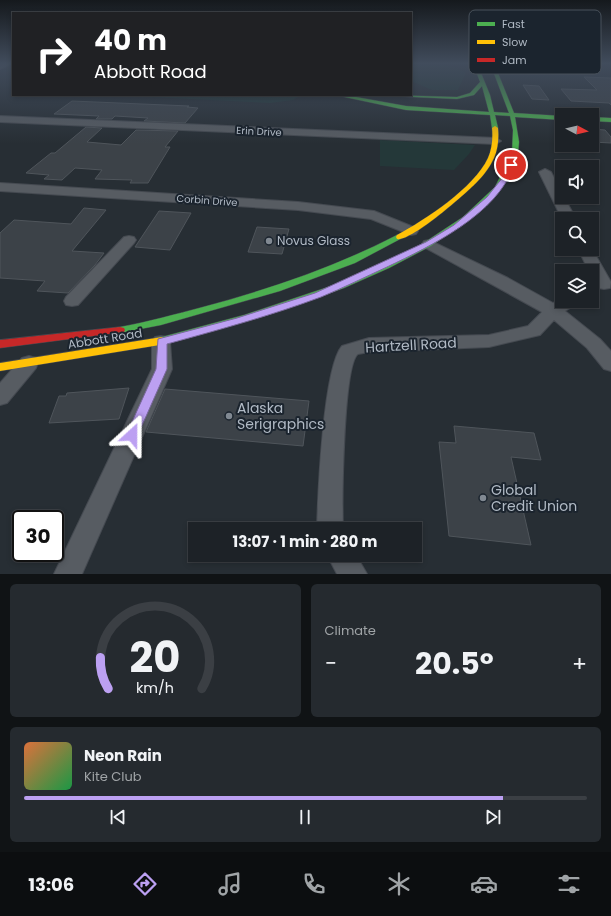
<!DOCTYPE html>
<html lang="en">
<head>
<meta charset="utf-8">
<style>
  body { margin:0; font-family:Poppins,sans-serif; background:#252a2f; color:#f1f3f6; height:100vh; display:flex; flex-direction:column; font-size:15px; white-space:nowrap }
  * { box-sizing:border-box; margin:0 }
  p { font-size:13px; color:#a0a4a7 }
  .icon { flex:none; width:22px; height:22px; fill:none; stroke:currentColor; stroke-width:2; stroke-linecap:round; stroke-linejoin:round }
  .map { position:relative; height:574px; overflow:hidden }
  .sheet { display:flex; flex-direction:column; gap:10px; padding:10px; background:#101315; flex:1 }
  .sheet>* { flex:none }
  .hud { position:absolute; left:12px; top:12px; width:400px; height:84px; border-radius:0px; box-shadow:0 2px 6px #0003,0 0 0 1px #3b3f44; background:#202124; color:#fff; overflow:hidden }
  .needle { width:26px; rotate:97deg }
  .fabs { position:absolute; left:555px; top:108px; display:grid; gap:8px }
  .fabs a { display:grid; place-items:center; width:44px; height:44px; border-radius:0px; background:#1d2227; box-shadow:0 2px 6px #0003,0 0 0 1px #3b3f44; font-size:20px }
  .speed { position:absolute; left:12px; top:510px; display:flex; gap:8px; font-size:20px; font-weight:700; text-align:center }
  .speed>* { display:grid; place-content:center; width:52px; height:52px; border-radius:50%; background:#1d2227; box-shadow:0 2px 6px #0003,0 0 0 1px #3b3f44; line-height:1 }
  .speed .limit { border:2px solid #111; border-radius:6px; background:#fff; color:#111 }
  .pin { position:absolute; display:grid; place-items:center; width:34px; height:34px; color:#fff; margin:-17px; border:2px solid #fff; border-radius:50%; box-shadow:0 1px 4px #0007 }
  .me { position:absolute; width:44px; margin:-22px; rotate:24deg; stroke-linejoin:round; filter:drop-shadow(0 0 3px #0008) }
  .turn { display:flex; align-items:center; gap:14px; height:84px; padding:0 16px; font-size:18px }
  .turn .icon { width:52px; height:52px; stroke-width:2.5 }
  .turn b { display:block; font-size:28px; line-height:34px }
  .big { font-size:30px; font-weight:700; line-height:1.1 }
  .sheet .card { flex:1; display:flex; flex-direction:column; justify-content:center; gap:6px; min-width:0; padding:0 14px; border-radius:6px; background:#252a2f }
  .sheet .dial { align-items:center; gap:0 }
  .dial svg { height:104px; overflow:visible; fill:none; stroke:#3b3f44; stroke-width:7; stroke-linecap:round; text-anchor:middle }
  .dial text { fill:#f1f3f6; stroke:none }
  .song { display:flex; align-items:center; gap:12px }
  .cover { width:48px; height:48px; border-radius:6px; background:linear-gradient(135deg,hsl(20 70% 55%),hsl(140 70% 35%)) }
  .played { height:4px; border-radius:2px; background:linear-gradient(90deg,#bca0f2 85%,#3b3f44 85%) }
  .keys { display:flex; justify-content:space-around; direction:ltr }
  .heat { display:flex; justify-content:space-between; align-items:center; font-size:22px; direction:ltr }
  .sheet .tiles { flex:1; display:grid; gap:10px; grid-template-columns:1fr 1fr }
  .card:last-child { grid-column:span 2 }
  .trip { position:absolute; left:188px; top:522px; width:234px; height:40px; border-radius:0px; background:#1d2227; box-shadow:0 2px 6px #0003,0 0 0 1px #3b3f44; font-weight:700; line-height:40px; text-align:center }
  .tabs { display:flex; height:64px; justify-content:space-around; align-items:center; background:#0c0e10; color:#a0a4a7 }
  .tabs .icon { width:28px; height:28px }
  .tabs .on { color:#bca0f2 }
  .tabs b { font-size:18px; color:#f1f3f6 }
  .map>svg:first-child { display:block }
</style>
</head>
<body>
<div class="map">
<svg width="611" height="574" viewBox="0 0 611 574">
  <rect width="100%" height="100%" fill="#272e34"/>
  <path fill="#243839" d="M411,63c18,0 37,0 54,9v3l-7,15h-26l-21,-9z
    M107,95h195l-9,5 -23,3z
    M380,140l95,5 -6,9 -15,16 -74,-4z"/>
  <path fill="#3c4248" stroke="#4f555b" d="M584,77l27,1v27l-2,-2 -38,-2 -10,-12 36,1z
    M523,85l16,1 10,14 -17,-1z
    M72,101l117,5 -2,1 11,1 -13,15 -41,-2 4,-3 -33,-2 -3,3h-16l3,-3 -45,-2z
    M86,127l16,1 -15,14 34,3 15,-15 42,1 -13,16h5l-22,36h-18l2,-3 -37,-1 7,-9 -27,-2 -13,12 -18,-1 5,-4 -23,-2 25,-20h4z
    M592,129l13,1 6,7v6l-19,-1z
    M84,208l22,2 -34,41 32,2 -9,12 -27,28 -31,-2 8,-10 -45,-3v-45l14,-13 57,4z
    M159,211l32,2 -21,37 -35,-3z
    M257,227l32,2 -7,25 -34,-2z
    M129,388l-10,31 -70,4 10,-27h7l1,-3z
    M165,389l144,12 -6,45 -157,-14z
    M454,426l80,7 7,27 -30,-3 20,88 -82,-9 -10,-94 17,1z"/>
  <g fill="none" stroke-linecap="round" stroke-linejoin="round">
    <g stroke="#454a51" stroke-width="2">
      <path id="street" d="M2,63h10l-12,6v-5z
        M0,116l496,22 5,3 -5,3 -496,-22z
        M545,169l6,3 11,21v4h2l12,22h-14l-23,-47z
        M0,183l298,19 76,9 42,17 2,3 -2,3 -5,1 -40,-16 -73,-9 -298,-19z
        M129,236l5,1 2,3 -2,3 -56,62 -6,1 -6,-1 -2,-4 2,-4 58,-60z
        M429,240l79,38 45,25 9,-5v3h15l-2,4 -10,6 35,28 11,12v20l-7,-2 -17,-21 -33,-28 -14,15 -51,12 -120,5 -11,2c-15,11 -16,151 -15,175h-26c1,-33 6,-161 25,-183l27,-8 120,-3 39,-9 14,-14 -118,-65 -2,-3 2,-3z
        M578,249h14l19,33 -1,6 -6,1 -6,-1 -6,-12v-5h-3z
        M161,336l6,1 3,5 2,27 -90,205h-28l98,-205v-27l3,-5z
        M29,356l7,2 2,5 -2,5 -29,35 -7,2v-22l22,-25z
        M327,555h29l11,19h-30z"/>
    </g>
    <g stroke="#454a51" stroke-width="1">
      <path id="fast" d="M473,63h4l13,32 4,17 15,1 -19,-50h4l20,50 48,3v4l-47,-3 4,25 -1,11 -17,35 -33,32 -37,26 -42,22 -45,20 -47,17 -46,15 -89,25 -4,-1 -1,-3 1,-3 86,-23 93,-31 46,-19 42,-23 38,-25 32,-30 17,-34 1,-23 -3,-14 -15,-1 3,13 -3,2 -3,-2 -2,-13 -84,-5 -71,-15h10l61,11 83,6 -7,-26 -8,9 -17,4 -67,-3 -2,-1 69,2 13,-4 10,-11z
        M592,117l19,1v4l-19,-1z
        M397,235h6l1,2 -49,26 -75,28 -119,34 -41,8 -4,-1 -1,-2 1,-2 4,-1c28,-5 56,-13 83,-20 67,-18 132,-40 194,-72z"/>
    </g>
    <g stroke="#454a51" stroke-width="1">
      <path id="slow" d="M495,126l3,2c1,10 0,21 -4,30 -4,9 -11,18 -18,25 -11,11 -65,59 -79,56l-1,-2 1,-2c28,-15 77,-47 91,-77 4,-9 5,-20 4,-30z
        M162,337l4,1 1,3 -1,3 -166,27v-8z"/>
    </g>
    <g stroke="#454a51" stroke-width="1">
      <path id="jam" d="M120,327l4,1 1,2 -1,2 -124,16v-8z"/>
    </g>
    <use href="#street" fill="#575c62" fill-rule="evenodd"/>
    <use href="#fast" fill="#4caf50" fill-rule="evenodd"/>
    <use href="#slow" fill="#ffc107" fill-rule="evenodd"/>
    <use href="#jam" fill="#c62828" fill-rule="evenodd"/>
  </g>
  <linearGradient id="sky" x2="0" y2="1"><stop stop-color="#15191d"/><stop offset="0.44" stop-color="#414c5c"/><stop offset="1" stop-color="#414c5c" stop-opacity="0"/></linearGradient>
  <rect width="611" height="144" fill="url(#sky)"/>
  <path fill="#bca0f2" stroke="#7a689d" d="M508,164l6,1c-16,49 -83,81 -127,102 -22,10 -44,21 -66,30 -51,19 -103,33 -154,47v25l-31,70 -4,2 -5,-2 -1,-4 30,-66 2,-30 79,-21 78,-25 111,-51 28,-17 33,-28 16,-20z"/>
  <g fill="#818992" stroke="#1b242e" stroke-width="1.5">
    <circle cx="269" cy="241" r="4"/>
    <circle cx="229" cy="416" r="4"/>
    <circle cx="483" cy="498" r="4"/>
  </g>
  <g text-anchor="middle" stroke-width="4" stroke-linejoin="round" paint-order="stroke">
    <g font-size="10" fill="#b1bac5" stroke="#1b242e">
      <text transform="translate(259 131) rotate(3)" y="4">Erin Drive</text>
      <text transform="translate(207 200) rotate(4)" y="4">Corbin Drive</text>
    </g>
    <g font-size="12" fill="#b1bac5" stroke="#1b242e" text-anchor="start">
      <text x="277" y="245">Novus Glass</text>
    </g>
    <g font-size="12" fill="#b1bac5" stroke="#1b242e">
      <text transform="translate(105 339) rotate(-9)" y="4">Abbott Road</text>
    </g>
    <g font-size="14" fill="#b1bac5" stroke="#1b242e">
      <text transform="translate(411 345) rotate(-3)" y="5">Hartzell Road</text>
    </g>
    <g font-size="14" fill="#b1bac5" stroke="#1b242e" text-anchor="start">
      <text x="237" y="413">Alaska<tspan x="237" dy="16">Serigraphics</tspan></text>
      <text x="491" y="495">Global<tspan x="491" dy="16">Credit Union</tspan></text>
    </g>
  </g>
  <rect x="469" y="10" width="132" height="64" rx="6" fill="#1b242e" stroke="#48515b" stroke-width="1"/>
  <rect x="477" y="22" width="18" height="4" fill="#4caf50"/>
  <rect x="477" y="40" width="18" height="4" fill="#ffc107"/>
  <rect x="477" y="58" width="18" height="4" fill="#c62828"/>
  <g font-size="11" fill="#b1bac5">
    <text x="502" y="28">Fast</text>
    <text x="502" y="46">Slow</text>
    <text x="502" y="64">Jam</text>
  </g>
</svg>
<div class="fabs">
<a><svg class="needle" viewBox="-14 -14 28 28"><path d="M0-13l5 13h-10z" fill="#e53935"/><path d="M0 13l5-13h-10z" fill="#a0a4a7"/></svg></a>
<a><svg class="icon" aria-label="sound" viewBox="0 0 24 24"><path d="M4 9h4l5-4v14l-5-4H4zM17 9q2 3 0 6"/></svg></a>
<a><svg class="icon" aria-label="search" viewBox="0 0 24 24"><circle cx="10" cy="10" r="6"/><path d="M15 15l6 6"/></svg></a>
<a><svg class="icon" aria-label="layers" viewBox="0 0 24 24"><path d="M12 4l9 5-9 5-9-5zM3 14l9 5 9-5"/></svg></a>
</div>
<div class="speed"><div class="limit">30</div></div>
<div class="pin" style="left:511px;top:165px;background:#d93025"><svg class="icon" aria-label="arrive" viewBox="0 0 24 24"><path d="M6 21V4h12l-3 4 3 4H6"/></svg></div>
<svg class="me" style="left:132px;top:435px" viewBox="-20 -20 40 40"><path d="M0-17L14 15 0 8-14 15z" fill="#bca0f2" stroke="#fff" stroke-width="4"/></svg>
<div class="trip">13:07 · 1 min · 280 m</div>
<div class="hud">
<div class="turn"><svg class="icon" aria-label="right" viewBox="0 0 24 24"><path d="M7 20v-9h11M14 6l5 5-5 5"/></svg><div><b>40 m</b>Abbott Road</div></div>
</div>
</div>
<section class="sheet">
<div class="tiles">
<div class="card dial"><svg viewBox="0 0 100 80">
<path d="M14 69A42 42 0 1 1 86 69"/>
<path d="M14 69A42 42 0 0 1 8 45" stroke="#bca0f2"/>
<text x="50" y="56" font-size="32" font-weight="700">20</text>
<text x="50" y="72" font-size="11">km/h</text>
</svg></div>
<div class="card"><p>Climate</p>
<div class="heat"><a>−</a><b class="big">20.5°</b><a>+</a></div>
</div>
<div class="card">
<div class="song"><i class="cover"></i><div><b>Neon Rain</b><p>Kite Club</p></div></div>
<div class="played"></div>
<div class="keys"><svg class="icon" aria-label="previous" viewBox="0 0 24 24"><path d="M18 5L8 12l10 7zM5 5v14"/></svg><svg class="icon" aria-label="pause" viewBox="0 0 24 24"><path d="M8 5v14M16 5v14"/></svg><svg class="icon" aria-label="next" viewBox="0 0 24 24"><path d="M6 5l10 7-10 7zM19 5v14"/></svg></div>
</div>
</div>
</section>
<nav class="tabs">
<b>13:06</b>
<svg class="icon on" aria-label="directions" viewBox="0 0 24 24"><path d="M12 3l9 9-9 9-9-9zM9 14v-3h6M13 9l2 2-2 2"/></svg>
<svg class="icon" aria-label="music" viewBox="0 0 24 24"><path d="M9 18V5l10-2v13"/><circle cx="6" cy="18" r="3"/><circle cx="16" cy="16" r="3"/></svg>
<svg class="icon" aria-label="phone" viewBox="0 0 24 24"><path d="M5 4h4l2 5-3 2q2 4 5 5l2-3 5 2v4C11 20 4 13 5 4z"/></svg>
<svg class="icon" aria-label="climate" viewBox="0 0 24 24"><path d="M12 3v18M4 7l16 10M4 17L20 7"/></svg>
<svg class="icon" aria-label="car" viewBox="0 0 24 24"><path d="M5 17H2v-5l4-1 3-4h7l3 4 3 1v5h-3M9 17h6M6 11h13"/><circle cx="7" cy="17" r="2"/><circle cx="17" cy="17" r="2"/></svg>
<svg class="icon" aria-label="filters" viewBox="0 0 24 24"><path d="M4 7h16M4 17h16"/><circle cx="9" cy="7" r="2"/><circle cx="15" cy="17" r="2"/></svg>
</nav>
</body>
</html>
